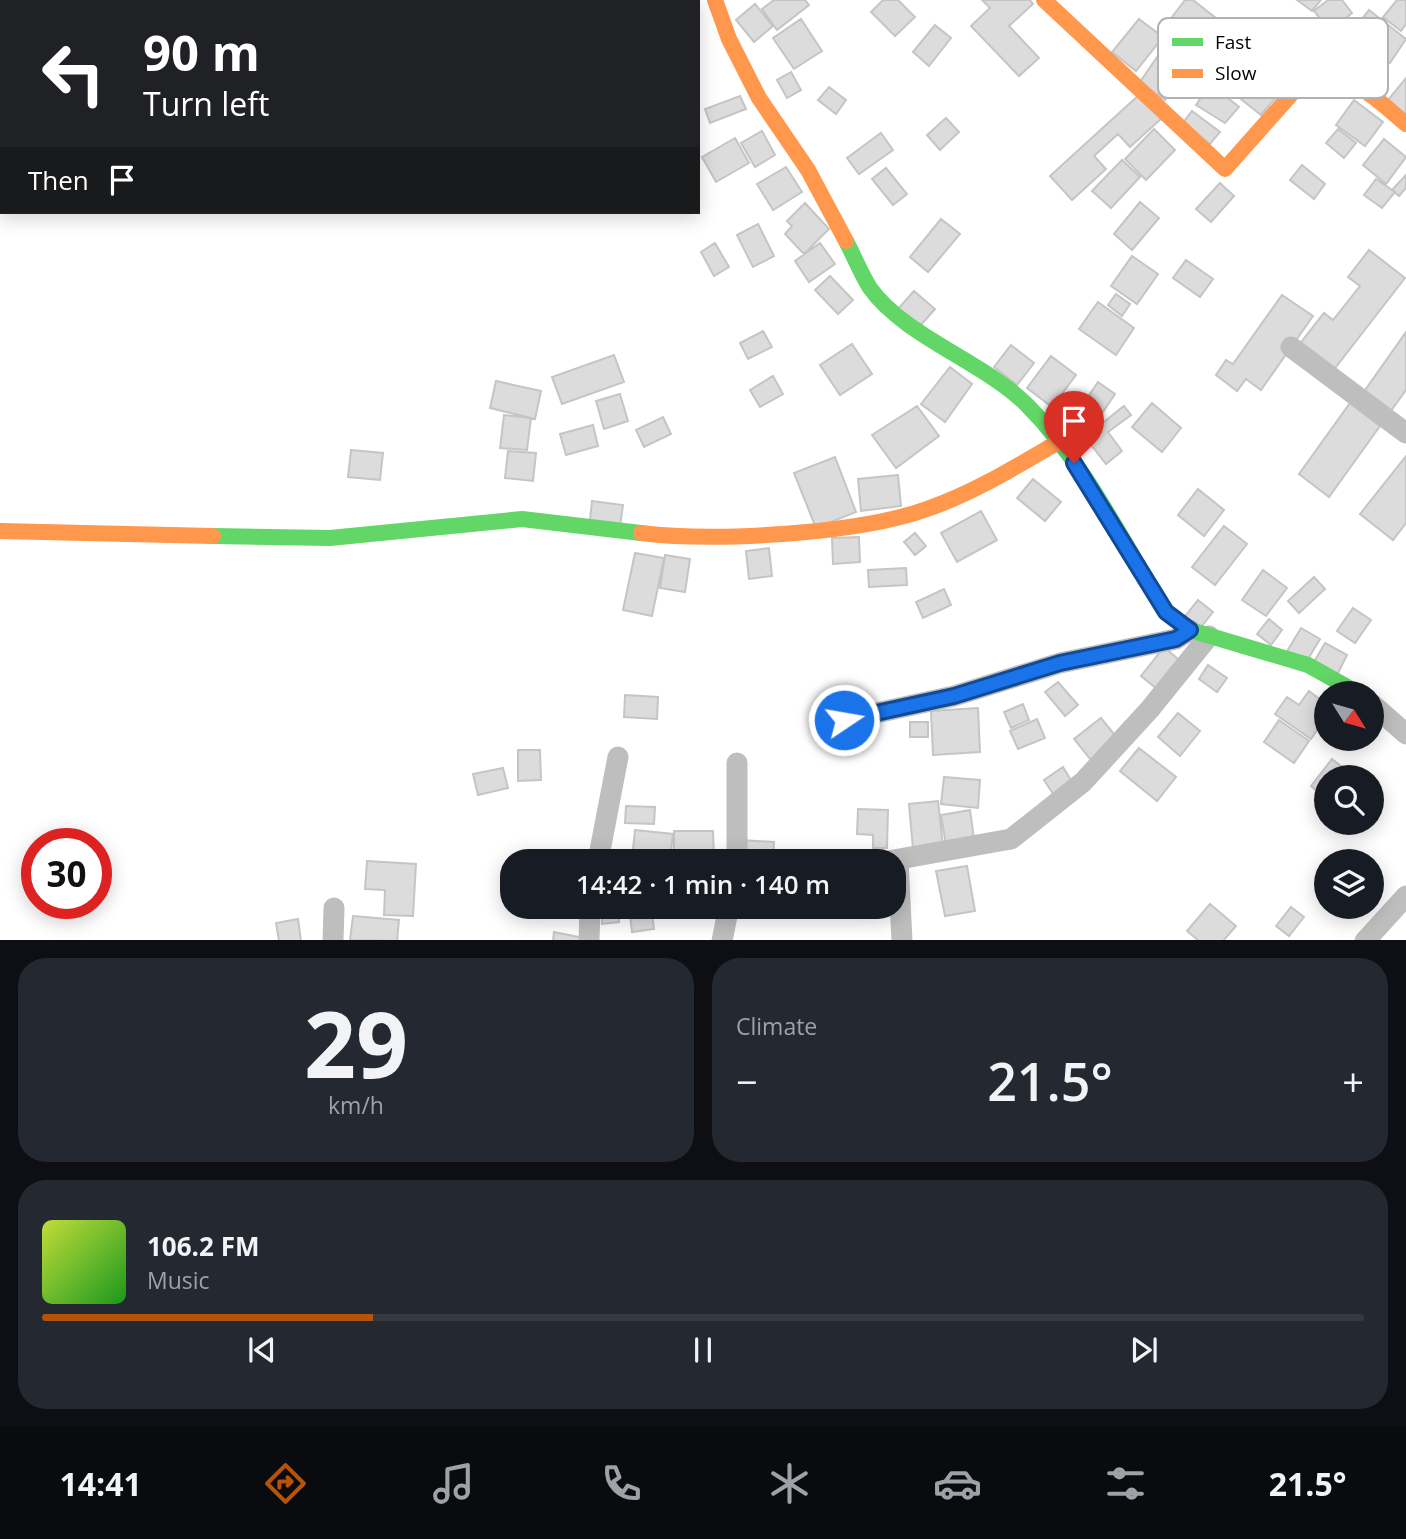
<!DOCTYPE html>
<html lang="en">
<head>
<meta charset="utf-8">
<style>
  body { margin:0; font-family:"Open Sans",sans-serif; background:#242831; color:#f1f3f6; height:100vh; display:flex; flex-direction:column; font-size:26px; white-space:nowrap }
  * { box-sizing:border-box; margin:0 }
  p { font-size:23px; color:#9ea1a6 }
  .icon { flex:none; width:38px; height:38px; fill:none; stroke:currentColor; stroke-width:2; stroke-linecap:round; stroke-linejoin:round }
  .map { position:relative; height:940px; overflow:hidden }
  .panel { display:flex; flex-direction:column; gap:18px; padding:18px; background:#0d0f14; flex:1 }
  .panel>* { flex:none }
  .guide { position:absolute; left:0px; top:0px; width:700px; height:214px; box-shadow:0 4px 18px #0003; background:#202124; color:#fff; overflow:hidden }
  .needle { width:46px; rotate:127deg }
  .fabs { position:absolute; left:1314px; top:681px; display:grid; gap:14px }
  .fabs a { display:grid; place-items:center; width:70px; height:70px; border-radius:50%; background:#171b24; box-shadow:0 4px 18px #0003; font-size:35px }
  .speed { position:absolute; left:21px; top:828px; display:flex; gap:14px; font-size:35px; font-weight:700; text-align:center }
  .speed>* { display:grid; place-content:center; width:91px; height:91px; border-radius:50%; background:#171b24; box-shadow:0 4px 18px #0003; line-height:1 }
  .speed .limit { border:10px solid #d22; background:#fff; color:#111 }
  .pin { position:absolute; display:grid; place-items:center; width:60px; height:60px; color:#fff; margin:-72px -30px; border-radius:50% 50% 50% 0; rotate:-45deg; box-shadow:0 0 7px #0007 }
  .pin .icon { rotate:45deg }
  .me { position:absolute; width:77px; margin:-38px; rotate:78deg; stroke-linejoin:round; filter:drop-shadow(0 0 5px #0008) }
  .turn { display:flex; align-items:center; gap:24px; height:147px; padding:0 28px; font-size:32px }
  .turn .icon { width:91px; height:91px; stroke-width:2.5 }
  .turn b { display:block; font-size:49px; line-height:60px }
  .then { display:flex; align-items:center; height:66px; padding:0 28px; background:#0003; gap:14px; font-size:26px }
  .big { font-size:52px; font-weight:600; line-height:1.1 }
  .panel .card { flex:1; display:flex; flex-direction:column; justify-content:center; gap:10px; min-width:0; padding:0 24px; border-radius:28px; background:#242831 }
  .panel .dial { align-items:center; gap:0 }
  .dial b { font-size:91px; line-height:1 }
  .song { display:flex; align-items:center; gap:21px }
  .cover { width:84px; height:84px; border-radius:10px; background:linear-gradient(135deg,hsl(70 70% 55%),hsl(120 70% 35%)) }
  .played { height:7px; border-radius:4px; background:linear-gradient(90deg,#b45309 25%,#363941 25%) }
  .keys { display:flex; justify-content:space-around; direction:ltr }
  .heat { display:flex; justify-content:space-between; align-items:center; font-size:38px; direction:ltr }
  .panel .tiles { flex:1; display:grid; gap:18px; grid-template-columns:1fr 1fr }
  .card:last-child { grid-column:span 2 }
  .trip { position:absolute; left:500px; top:849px; width:406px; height:70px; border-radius:28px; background:#171b24; box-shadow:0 4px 18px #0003; font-weight:600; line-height:70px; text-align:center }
  .tab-bar { display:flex; height:112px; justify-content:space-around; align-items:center; background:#090b0e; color:#9ea1a6 }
  .tab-bar .icon { width:49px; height:49px }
  .tab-bar .on { color:#b45309 }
  .tab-bar b { font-size:32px; color:#f1f3f6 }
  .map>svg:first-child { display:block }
</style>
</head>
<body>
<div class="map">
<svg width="1406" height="941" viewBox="0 0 1406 941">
  <rect width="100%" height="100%" fill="#fff"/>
  <path fill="#dcdcdc" stroke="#c5c5c5" stroke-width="2" d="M774,0h31l4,5 -32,25 -15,-21z
    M883,0h15l17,17 -20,19 -24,-24z
    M982,0h48l3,4 -24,22 30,32 -20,18 -48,-50 19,-18z
    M1185,0h8l47,37 -16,21 -52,-41z
    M1297,0h24l-9,11z
    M1328,0h14l10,13 -22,18 -16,-20z
    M1397,0h9v24l-5,7 -18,-14z
    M755,4l18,22 -19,16 -18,-22z
    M1369,10l37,29 -16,24 -39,-30z
    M801,19l21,32 -28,18 -21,-31z
    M1139,19l24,18 -27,34 -24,-19z
    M935,25l16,13 -22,28 -16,-14z
    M1166,44l26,18 -27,38 -25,-18z
    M1257,70l25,20 -21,25 -25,-20z
    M791,72l10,18 -14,8 -10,-18z
    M1406,78v46l-22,-19z
    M1210,84l29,23 -14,16 -29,-18z
    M829,87l17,13 -10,14 -18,-14z
    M1140,94l22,24 -32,29 -12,-13 -24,22 12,13 -34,31 -22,-24z
    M740,96l6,13 -36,14 -5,-14z
    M1354,100l29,22 -18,24 -29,-21z
    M1192,111l28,21 -10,12 -28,-20z
    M946,118l13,14 -19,18 -13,-15z
    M1154,129l21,21 -29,30 -21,-21z
    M1338,129l18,14 -12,15 -18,-15z
    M762,131l13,24 -20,12 -14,-24z
    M881,133l12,17 -34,24 -12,-16z
    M735,138l14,25 -33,19 -14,-25z
    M1384,139l22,18 -20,27 -23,-19z
    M1122,160l18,17 -29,31 -19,-17z
    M1302,165l23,19 -11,15 -24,-19z
    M786,167l16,25 -29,18 -16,-26z
    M886,168l21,26 -14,11 -21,-26z
    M1406,175v13l-7,8 -7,-6z
    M1376,179l19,13 -13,16 -18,-13z
    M1220,183l14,13 -23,26 -15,-13z
    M1140,202l19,16 -27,32 -18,-16z
    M805,203l24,26 -25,25 -19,-20 7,-8 -5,-5z
    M941,219l19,15 -32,38 -18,-15z
    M758,224l16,32 -21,11 -16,-32z
    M715,243l14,24 -15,9 -13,-24z
    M820,243l15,21 -26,18 -14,-21z
    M1369,250l36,28 -73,94 -34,-26 26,-33 9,7 27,-34 -12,-9z
    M1132,256l26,18 -21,30 -26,-18z
    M1186,260l27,19 -13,18 -27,-19z
    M830,276l23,24 -15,14 -23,-24z
    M914,291l21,18 -16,18 -21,-18z
    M1116,294l14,10 -8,12 -14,-11z
    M1282,295l31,21 -52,74 -15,-11 -9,12 -21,-16 10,-15 7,4z
    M1098,302l36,26 -18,27 -37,-26z
    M763,331l9,16 -24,12 -8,-16z
    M1406,332v58l-16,22 -27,-19z
    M852,344l20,30 -32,21 -20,-30z
    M1011,345l23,18 -17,22 -23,-18z
    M614,355l10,27 -62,22 -10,-27z
    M1051,356l25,19 -24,32 -25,-19z
    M950,367l22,17 -27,38 -24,-18z
    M773,376l10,18 -23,13 -10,-17z
    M496,381l45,10 -6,28 -45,-11z
    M1098,382l17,12 -23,34 -17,-12z
    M620,394l8,27 -24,8 -8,-28z
    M1152,403l29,25 -19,24 -30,-25z
    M1350,403l30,23 -51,71 -30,-23z
    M917,406l22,30 -43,32 -24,-33z
    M1124,406l7,9 -23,17 14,19 -16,13 -21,-27z
    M504,415l27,3 -4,32 -27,-2z
    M663,417l8,17 -27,13 -8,-17z
    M593,425l5,21 -32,9 -6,-21z
    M351,450l32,3 -3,27 -32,-3z
    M508,451l28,2 -3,28 -28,-3z
    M1406,456v67l-13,17 -33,-26z
    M835,457l21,55 -40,16 -22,-55z
    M898,475l3,31 -40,5 -3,-32z
    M1033,479l28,23 -16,19 -28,-23z
    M1198,489l26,21 -20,26 -26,-21z
    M592,501l31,4 -4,28 -30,-4z
    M981,511l16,29 -40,22 -16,-29z
    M1224,526l23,18 -32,41 -23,-18z
    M915,533l11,13 -11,9 -11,-13z
    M859,537l1,25 -27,2 -1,-26z
    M769,548l3,28 -23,3 -3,-28z
    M635,553l29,5 -12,58 -29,-6z
    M665,555l25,4 -5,33 -25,-4z
    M906,568l1,17 -38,2 -1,-17z
    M1263,570l24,18 -21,28 -24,-16z
    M1314,577l11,12 -26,24 -11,-12z
    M944,589l7,16 -28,13 -7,-16z
    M1198,600l15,12 -19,24 -15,-12z
    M1353,608l18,12 -16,23 -18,-12z
    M1269,619l13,11 -11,15 -14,-11z
    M1301,628l19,11 -15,25 -19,-11z
    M1325,643l22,12 -10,20 -23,-13z
    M1164,647l21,18 -23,28 -21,-17z
    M1208,665l19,13 -10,14 -18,-13z
    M1058,682l20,23 -13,11 -20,-24z
    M1309,691l17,13v13l-15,22 -36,-25 12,-17 12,8z
    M625,695l33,2 -1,22 -33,-2z
    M1023,704l6,16 -18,8 -7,-16z
    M978,708l2,44 -47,3 -2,-44z
    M1178,713l22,18 -20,25 -22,-19z
    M1101,718l21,26 -27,21 -21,-26z
    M1037,719l8,19 -27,11 -8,-18z
    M1279,720l30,21 -15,22 -30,-21z
    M910,722h18v15h-18z
    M1139,748l37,29 -19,24 -37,-30z
    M518,750h22l1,30 -23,1z
    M1332,759l15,12 -4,6h-17v22l-15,-13z
    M1063,767l11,18 -19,12 -11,-17z
    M503,768l5,20 -30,7 -5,-21z
    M944,777l36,3 -2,28 -37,-4z
    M938,801l5,45 -30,3 -4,-45z
    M626,806l29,1 -1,17 -29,-1z
    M858,809l30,1 -1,38h-14v-13l-16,-1z
    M970,810l5,36 -28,5 -6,-36z
    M635,830l38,4 -3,27 -38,-2z
    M674,831h39l1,29 -40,1z
    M740,840l34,2 -1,19 -34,-1z
    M367,861l49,3 -3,52 -29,-1 1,-25 -20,-1z
    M967,866l8,45 -30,5 -9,-45z
    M1210,904l26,22 -13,15h-24l-12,-10z
    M602,906h17v16l-17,2z
    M629,906h22l3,23 -22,3z
    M1291,907l13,10 -15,19 -13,-10z
    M353,916l46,4 -2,21 -47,-1z
    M298,919l3,22h-22l-3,-18z
    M554,932l35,7v2h-36z"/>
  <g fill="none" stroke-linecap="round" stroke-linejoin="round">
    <path stroke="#bebebe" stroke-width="21" d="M1291,347l115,86
      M1372,704l34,30
      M844,720l110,-24 106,-33 116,-24 14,-9
      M898,860l4,81
      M598,861l20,-104
      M737,861v-98
      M888,861l123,-22 72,-57 67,-73 59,-73
      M333,941l1,-33
      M589,941l1,-35
      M722,941l7,-35
      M1365,941l41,-45"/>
    <path stroke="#63d668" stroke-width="16" d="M846,241c8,15 15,33 24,47 34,48 114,74 157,117 58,58 96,138 139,207l24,18 118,35 50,28
      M213,536l117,2 192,-19 119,14"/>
    <path stroke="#ff974d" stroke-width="16" d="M715,0l14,39 30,59 49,72 38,71
      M1044,0l181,169 79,-89c41,-15 73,20 102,44
      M0,531l213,5
      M641,533c74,9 217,1 286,-24 47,-16 90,-43 133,-68"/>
  </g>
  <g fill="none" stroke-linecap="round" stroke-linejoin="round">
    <g stroke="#114b97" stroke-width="18">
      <path id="route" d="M844,720l110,-24 106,-33 116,-24 14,-9 -24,-18 -92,-149"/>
    </g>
    <use href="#route" stroke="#1a73e8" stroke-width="12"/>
  </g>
  <rect x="1158" y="18" width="230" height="80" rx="10" fill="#fff" stroke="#b2b2b2" stroke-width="2"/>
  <rect x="1172" y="38" width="31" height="8" fill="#63d668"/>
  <rect x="1172" y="69" width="31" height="9" fill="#ff974d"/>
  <g font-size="19" fill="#000">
    <text x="1215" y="49">Fast</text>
    <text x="1215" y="80">Slow</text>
  </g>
</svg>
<div class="fabs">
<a><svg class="needle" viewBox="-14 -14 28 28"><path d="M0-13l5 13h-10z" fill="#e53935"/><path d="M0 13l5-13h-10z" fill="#9ea1a6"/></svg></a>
<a><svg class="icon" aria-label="search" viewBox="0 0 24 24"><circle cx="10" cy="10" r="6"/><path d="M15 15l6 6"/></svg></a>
<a><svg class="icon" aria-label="layers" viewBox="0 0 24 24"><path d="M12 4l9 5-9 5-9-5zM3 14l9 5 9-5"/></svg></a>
</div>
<div class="speed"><div class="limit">30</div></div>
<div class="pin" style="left:1074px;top:463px;background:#d93025"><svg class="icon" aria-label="arrive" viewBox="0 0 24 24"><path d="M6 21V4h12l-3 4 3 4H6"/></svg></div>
<svg class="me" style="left:844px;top:720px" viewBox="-20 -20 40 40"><circle r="17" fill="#1a73e8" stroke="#fff" stroke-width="3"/><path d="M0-11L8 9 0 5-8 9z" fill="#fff"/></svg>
<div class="trip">14:42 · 1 min · 140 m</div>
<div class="guide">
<div class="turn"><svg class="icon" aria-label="left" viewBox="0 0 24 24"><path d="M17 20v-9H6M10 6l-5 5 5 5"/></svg><div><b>90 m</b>Turn left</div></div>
<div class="then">Then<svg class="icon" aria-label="arrive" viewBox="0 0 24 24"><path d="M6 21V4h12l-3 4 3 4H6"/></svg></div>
</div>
</div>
<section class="panel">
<div class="tiles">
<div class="card dial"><b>29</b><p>km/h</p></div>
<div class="card"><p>Climate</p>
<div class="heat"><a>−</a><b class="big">21.5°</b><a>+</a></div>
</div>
<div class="card">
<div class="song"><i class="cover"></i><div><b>106.2 FM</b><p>Music</p></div></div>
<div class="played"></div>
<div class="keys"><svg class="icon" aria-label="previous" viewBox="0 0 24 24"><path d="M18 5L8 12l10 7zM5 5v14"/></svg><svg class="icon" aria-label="pause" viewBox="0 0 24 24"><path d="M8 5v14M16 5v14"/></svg><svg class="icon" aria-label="next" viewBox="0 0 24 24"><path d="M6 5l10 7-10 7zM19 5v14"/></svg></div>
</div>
</div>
</section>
<nav class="tab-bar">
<b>14:41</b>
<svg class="icon on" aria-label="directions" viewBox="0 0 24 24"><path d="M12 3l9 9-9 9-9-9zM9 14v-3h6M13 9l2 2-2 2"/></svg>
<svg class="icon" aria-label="music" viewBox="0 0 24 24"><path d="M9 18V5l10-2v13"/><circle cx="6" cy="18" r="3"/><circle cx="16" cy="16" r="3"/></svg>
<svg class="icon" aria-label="phone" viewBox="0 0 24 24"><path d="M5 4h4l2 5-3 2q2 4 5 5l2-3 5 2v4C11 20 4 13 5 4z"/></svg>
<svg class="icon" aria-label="climate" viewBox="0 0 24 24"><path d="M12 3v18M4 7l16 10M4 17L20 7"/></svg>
<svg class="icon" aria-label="car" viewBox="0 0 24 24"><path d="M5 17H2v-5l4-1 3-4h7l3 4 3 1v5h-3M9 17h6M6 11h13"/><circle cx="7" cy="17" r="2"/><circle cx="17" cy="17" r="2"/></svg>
<svg class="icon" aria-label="filters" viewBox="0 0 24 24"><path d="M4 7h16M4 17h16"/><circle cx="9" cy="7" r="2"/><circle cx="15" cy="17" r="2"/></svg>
<b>21.5°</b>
</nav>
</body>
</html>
